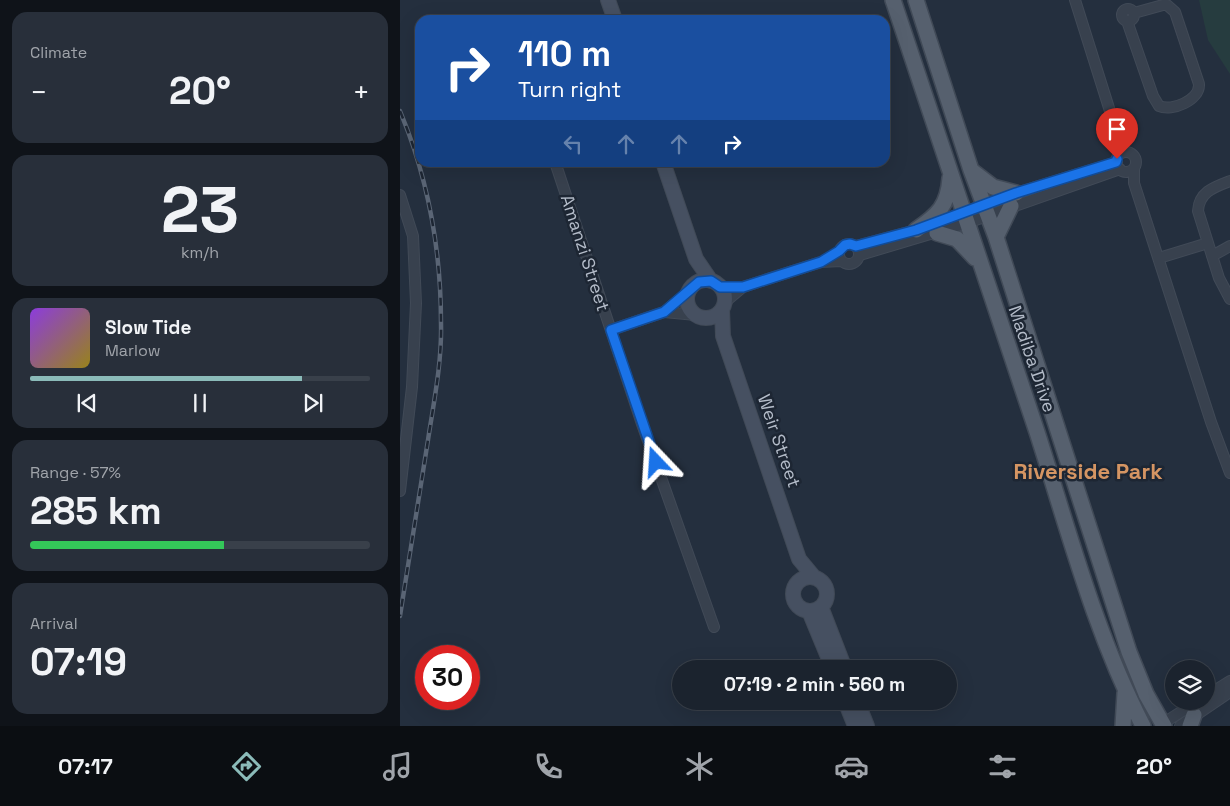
<!DOCTYPE html>
<html lang="en">
<head>
<meta charset="utf-8">
<style>
  body { margin:0; font-family:"Space Grotesk",sans-serif; background:#282f3a; color:#f1f3f6; height:100vh; display:flex; flex-direction:column; font-size:19px; white-space:nowrap }
  * { box-sizing:border-box; margin:0 }
  p { font-size:16px; color:#a0a4aa }
  .icon { flex:none; width:28px; height:28px; fill:none; stroke:currentColor; stroke-width:2; stroke-linecap:round; stroke-linejoin:round }
  .map { position:relative; flex:1; overflow:hidden }
  .panel { display:flex; flex-direction:column; gap:12px; padding:12px; background:#0f1319; width:400px }
  .panel>* { flex:none }
  .top-card { position:absolute; left:15px; top:15px; width:475px; height:152px; border-radius:15px; box-shadow:0 5px 20px #0002,0 0 0 1px #39404a; background:#1a4fa0; color:#fff; overflow:hidden }
  .fabs { position:absolute; left:765px; top:660px; display:grid; gap:10px }
  .fabs a { display:grid; place-items:center; width:50px; height:50px; border-radius:50%; background:#1b232e; box-shadow:0 5px 20px #0002,0 0 0 1px #39404a; font-size:25px }
  .speed { position:absolute; left:15px; top:645px; display:flex; gap:10px; font-size:25px; font-weight:700; text-align:center }
  .speed>* { display:grid; place-content:center; width:65px; height:65px; border-radius:50%; background:#1b232e; box-shadow:0 5px 20px #0002,0 0 0 1px #39404a; line-height:1 }
  .speed .limit { border:8px solid #d22; background:#fff; color:#111 }
  .pin { position:absolute; display:grid; place-items:center; width:42px; height:42px; color:#fff; margin:-51px -21px; border-radius:50% 50% 50% 0; rotate:-45deg; box-shadow:0 0 5px #0007 }
  .pin .icon { rotate:45deg }
  .me { position:absolute; width:55px; margin:-28px; rotate:340deg; stroke-linejoin:round; filter:drop-shadow(0 0 4px #0008) }
  .turn { display:flex; align-items:center; gap:18px; height:105px; padding:0 20px; font-size:22px }
  .turn .icon { width:65px; height:65px; stroke-width:2.5 }
  .turn b { display:block; font-size:35px; line-height:42px }
  .lanes { display:flex; align-items:center; height:48px; padding:0 20px; background:#0003; justify-content:center; gap:25px; direction:ltr }
  .lanes .off { opacity:.35 }
  .big { font-size:38px; font-weight:700; line-height:1.1 }
  .panel .widget { flex:1; display:flex; flex-direction:column; justify-content:center; gap:8px; min-width:0; padding:0 18px; border-radius:15px; background:#282f3a }
  .panel .dial { align-items:center; gap:0 }
  .dial b { font-size:65px; line-height:1 }
  .song { display:flex; align-items:center; gap:15px }
  .cover { width:60px; height:60px; border-radius:8px; background:linear-gradient(135deg,hsl(270 70% 55%),hsl(50 70% 35%)) }
  .played { height:5px; border-radius:2px; background:linear-gradient(90deg,#8bbbb9 80%,#39404a 80%) }
  .keys { display:flex; justify-content:space-around; direction:ltr }
  .heat { display:flex; justify-content:space-between; align-items:center; font-size:28px; direction:ltr }
  .charge { height:8px; border-radius:4px; background:linear-gradient(90deg,#34c759 57%,#39404a 0) }
  .trip { position:absolute; left:272px; top:660px; width:285px; height:50px; border-radius:25px; background:#1b232e; box-shadow:0 5px 20px #0002,0 0 0 1px #39404a; font-weight:700; line-height:50px; text-align:center }
  .tabs { display:flex; height:80px; justify-content:space-around; align-items:center; background:#0b0e12; color:#a0a4aa }
  .tabs .icon { width:35px; height:35px }
  .tabs .selected { color:#8bbbb9 }
  .tabs b { font-size:22px; color:#f1f3f6 }
  main { display:flex; flex:1; min-height:0 }
  .map>svg:first-child { display:block }
</style>
</head>
<body>
<main>
<section class="panel">
<div class="widget"><p>Climate</p>
<div class="heat"><a>−</a><b class="big">20°</b><a>+</a></div>
</div>
<div class="widget dial"><b>23</b><p>km/h</p></div>
<div class="widget">
<div class="song"><i class="cover"></i><div><b>Slow Tide</b><p>Marlow</p></div></div>
<div class="played"></div>
<div class="keys"><svg class="icon" aria-label="previous" viewBox="0 0 24 24"><path d="M18 5L8 12l10 7zM5 5v14"/></svg><svg class="icon" aria-label="pause" viewBox="0 0 24 24"><path d="M8 5v14M16 5v14"/></svg><svg class="icon" aria-label="next" viewBox="0 0 24 24"><path d="M6 5l10 7-10 7zM19 5v14"/></svg></div>
</div>
<div class="widget"><p>Range · 57%</p><b class="big">285 km</b><div class="charge"></div></div>
<div class="widget"><p>Arrival</p><b class="big">07:19</b></div>
</section>
<div class="map">
<svg width="830" height="726" viewBox="0 0 830 726">
  <rect width="100%" height="100%" fill="#242f3e"/>
  <path fill="#263c3f" d="M799,0h31v74l-22,-34z"/>
  <g fill="none" stroke-linecap="round" stroke-linejoin="round">
    <g stroke="#414a57" stroke-width="12">
      <path id="street" d="M675,0l45,143 6,9
        M722 15a6 6 0 1 1 12 0a6 6 0 1 1-12 0Z
        M727,21l26,75 6,10c13,6 41,-6 40,-22l-24,-72 -8,-7h-4l-29,8
        M716 162a10 10 0 1 1 20 0a10 10 0 1 1-20 0Z
        M155,162l87,262 72,203
        M734,168v15l77,239 19,51
        M830,181c-16,6 -31,11 -32,30l21,67 11,21
        M0,195l13,41 3,67 -4,84 -12,104
        M439 254a10 10 0 1 1 20 0a10 10 0 1 1-20 0Z
        M456,246l60,-16 100,-37 101,-31
        M460,255l107,-32 153,-54
        M812,256l18,-10
        M759,258l49,-15
        M320,287h23l78,-25 20,-1
        M324,303l19,-16
        M264,312l32,3
        M211,330l53,-18 24,-20
        M806,696l24,-15
        M762,724l36,-23
        M780,726l50,-34"/>
    </g>
    <g stroke="#414a57" stroke-width="16">
      <path id="secondary" d="M208,0l7,20
        M263,162l33,97 15,22
        M287 299a19 19 0 1 1 38 0a19 19 0 1 1-38 0Z
        M322,309l1,27 76,223 15,18
        M393 594a17 17 0 1 1 34 0a17 17 0 1 1-34 0Z
        M421,607l24,62
        M409,611l24,58
        M445,701l10,25
        M457,701l10,25"/>
    </g>
    <g stroke="#414a57" stroke-width="18">
      <path id="primary" d="M493,0c47,144 97,288 144,432 32,100 58,201 106,294
        M516,0l55,170 25,67 133,415 17,42 18,32
        M572,171l21,16 23,6
        M516,230c22,-15 32,-24 34,-52
        M537,233l20,6 18,19
        M596,237l15,-31
        M723,726l2,-33
        M790,726l4,-11"/>
    </g>
    <use href="#street" stroke="#38414e" stroke-width="10"/>
    <use href="#secondary" stroke="#465061" stroke-width="14"/>
    <use href="#primary" stroke="#56606e" stroke-width="15"/>
    <g stroke="#5a6575" stroke-width="4.5">
      <path id="rail" d="M0,111c28,67 41,139 41,212 1,39 -7,78 -13,117 -9,59 -19,117 -28,176"/>
    </g>
    <use href="#rail" stroke="#1d2633" stroke-width="2.5" stroke-dasharray="8" stroke-linecap="butt"/>
  </g>
  <g fill="none" stroke-linecap="round" stroke-linejoin="round">
    <g stroke="#114b97" stroke-width="12">
      <path id="route" d="M256,462l-45,-132 53,-18 35,-30 12,-1 9,6h23l78,-25 18,-11 6,-6 5,-1 6,2 60,-16 100,-37 100,-31 1,-3"/>
    </g>
    <use href="#route" stroke="#1a73e8" stroke-width="9"/>
  </g>
  <g text-anchor="middle" stroke-width="5" stroke-linejoin="round" paint-order="stroke">
    <g font-size="18" fill="#b4bcc9" stroke="#1d2633">
      <text transform="translate(185 253) rotate(72)" y="6">Amanzi Street</text>
      <text transform="translate(632 359) rotate(71)" y="6">Madiba Drive</text>
      <text transform="translate(379 441) rotate(71)" y="6">Weir Street</text>
    </g>
    <g font-size="22" font-weight="bold" fill="#d59563" stroke="#1d2633">
      <text x="688" y="479">Riverside Park</text>
    </g>
  </g>
</svg>
<div class="fabs">
<a><svg class="icon" aria-label="layers" viewBox="0 0 24 24"><path d="M12 4l9 5-9 5-9-5zM3 14l9 5 9-5"/></svg></a>
</div>
<div class="speed"><div class="limit">30</div></div>
<div class="pin" style="left:717px;top:159px;background:#d93025"><svg class="icon" aria-label="arrive" viewBox="0 0 24 24"><path d="M6 21V4h12l-3 4 3 4H6"/></svg></div>
<svg class="me" style="left:256px;top:462px" viewBox="-20 -20 40 40"><path d="M0-17L14 15 0 8-14 15z" fill="#1a73e8" stroke="#fff" stroke-width="4"/></svg>
<div class="trip">07:19 · 2 min · 560 m</div>
<div class="top-card">
<div class="turn"><svg class="icon" aria-label="right" viewBox="0 0 24 24"><path d="M7 20v-9h11M14 6l5 5-5 5"/></svg><div><b>110 m</b>Turn right</div></div>
<div class="lanes"><svg class="icon off" aria-label="left" viewBox="0 0 24 24"><path d="M17 20v-9H6M10 6l-5 5 5 5"/></svg><svg class="icon off" aria-label="ahead" viewBox="0 0 24 24"><path d="M12 20V5M6 11l6-6 6 6"/></svg><svg class="icon off" aria-label="ahead" viewBox="0 0 24 24"><path d="M12 20V5M6 11l6-6 6 6"/></svg><svg class="icon" aria-label="right" viewBox="0 0 24 24"><path d="M7 20v-9h11M14 6l5 5-5 5"/></svg></div>
</div>
</div>
</main>
<nav class="tabs">
<b>07:17</b>
<svg class="icon selected" aria-label="directions" viewBox="0 0 24 24"><path d="M12 3l9 9-9 9-9-9zM9 14v-3h6M13 9l2 2-2 2"/></svg>
<svg class="icon" aria-label="music" viewBox="0 0 24 24"><path d="M9 18V5l10-2v13"/><circle cx="6" cy="18" r="3"/><circle cx="16" cy="16" r="3"/></svg>
<svg class="icon" aria-label="phone" viewBox="0 0 24 24"><path d="M5 4h4l2 5-3 2q2 4 5 5l2-3 5 2v4C11 20 4 13 5 4z"/></svg>
<svg class="icon" aria-label="climate" viewBox="0 0 24 24"><path d="M12 3v18M4 7l16 10M4 17L20 7"/></svg>
<svg class="icon" aria-label="car" viewBox="0 0 24 24"><path d="M5 17H2v-5l4-1 3-4h7l3 4 3 1v5h-3M9 17h6M6 11h13"/><circle cx="7" cy="17" r="2"/><circle cx="17" cy="17" r="2"/></svg>
<svg class="icon" aria-label="filters" viewBox="0 0 24 24"><path d="M4 7h16M4 17h16"/><circle cx="9" cy="7" r="2"/><circle cx="15" cy="17" r="2"/></svg>
<b>20°</b>
</nav>
</body>
</html>
